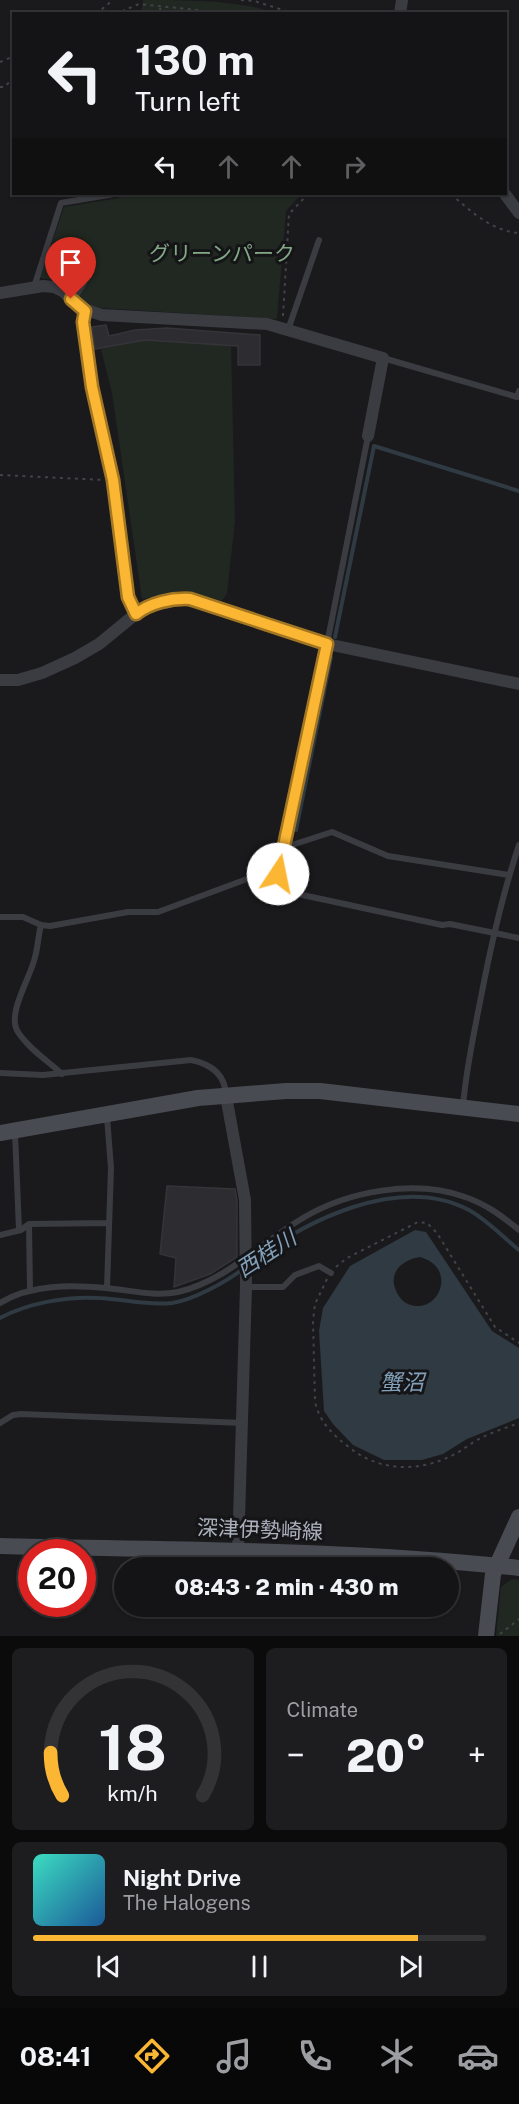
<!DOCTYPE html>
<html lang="en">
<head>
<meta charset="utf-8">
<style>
  body { margin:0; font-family:"Public Sans","Noto Sans JP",sans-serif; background:#1d1d1f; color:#f1f3f6; height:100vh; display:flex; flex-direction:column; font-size:22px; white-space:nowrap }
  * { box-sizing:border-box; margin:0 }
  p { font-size:20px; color:#9d9ea1 }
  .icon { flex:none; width:33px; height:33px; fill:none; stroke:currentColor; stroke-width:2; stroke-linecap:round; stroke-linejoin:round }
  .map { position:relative; height:1636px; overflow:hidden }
  .sheet { display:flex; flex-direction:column; gap:12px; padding:12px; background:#0b0b0c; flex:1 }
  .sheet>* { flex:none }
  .banner { position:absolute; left:12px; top:12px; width:495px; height:183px; border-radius:0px; box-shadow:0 2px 4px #0004,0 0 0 2px #333335; background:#141416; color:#f1f3f6; overflow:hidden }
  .speed { position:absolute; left:18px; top:1539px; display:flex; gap:12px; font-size:30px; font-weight:700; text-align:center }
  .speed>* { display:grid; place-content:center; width:78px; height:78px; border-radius:50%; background:#141416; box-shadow:0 2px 4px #0004,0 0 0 2px #333335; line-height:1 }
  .speed .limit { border:9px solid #d22; background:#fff; color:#111 }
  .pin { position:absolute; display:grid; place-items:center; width:51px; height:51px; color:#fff; margin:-62px -26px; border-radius:50% 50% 50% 0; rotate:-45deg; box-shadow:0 0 6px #0007 }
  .pin .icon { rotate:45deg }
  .me { position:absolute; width:66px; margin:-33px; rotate:11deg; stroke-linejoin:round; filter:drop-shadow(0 0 4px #0008) }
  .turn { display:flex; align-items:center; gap:21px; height:126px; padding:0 24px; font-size:27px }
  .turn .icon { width:78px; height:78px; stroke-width:2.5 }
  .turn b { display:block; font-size:42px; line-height:51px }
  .lanes { display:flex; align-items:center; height:57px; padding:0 24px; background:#0003; justify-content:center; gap:30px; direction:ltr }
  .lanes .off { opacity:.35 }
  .big { font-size:45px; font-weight:800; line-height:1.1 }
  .sheet .widget { flex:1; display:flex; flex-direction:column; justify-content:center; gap:9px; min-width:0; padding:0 21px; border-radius:9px; background:#1d1d1f }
  .sheet .dial { align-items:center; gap:0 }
  .dial svg { height:156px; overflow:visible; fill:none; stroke:#333335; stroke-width:7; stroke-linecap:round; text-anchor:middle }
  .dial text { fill:#f1f3f6; stroke:none }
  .song { display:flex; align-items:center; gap:18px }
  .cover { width:72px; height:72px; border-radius:9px; background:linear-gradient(135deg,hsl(170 70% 55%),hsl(210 70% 35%)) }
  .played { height:6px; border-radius:3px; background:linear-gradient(90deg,#fbb734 85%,#333335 85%) }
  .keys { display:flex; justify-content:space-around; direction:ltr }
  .heat { display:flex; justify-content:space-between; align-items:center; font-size:33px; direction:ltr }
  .sheet .tiles { flex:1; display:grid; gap:12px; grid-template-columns:1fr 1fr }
  .widget:last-child { grid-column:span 2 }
  .trip { position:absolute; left:114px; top:1557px; width:345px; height:60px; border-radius:30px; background:#141416; box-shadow:0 2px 4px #0004,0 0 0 2px #333335; font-weight:800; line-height:60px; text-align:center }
  .tabs { display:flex; height:96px; justify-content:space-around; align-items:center; background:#080809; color:#9d9ea1 }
  .tabs .icon { width:42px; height:42px }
  .tabs .current { color:#fbb734 }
  .tabs b { font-size:27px; color:#f1f3f6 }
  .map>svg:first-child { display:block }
</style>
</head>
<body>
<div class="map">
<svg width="519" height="1636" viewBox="0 0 519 1636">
  <rect width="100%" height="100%" fill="#1a1a1d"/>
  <path fill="#202821" d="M143,0c46,0 91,0 135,13h-137z
    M122,194h179l-15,17 -9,108 -175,-11 -18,-3 -23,-24 -21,-3 24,-71 55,-9z
    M145,340l86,5 4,176 -8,72 -5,8 -36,-10 -44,8 -30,-206 -11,-44z
    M512,1579l7,1v56h-23l5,-49z"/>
  <path fill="#2f3a42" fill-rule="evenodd" d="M415,1230l11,2 66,99 27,17v70l-52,21 -24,15 -21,6h-38l-31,-15 -20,-21 -9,-13 -5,-80 4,-23 27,-42zM420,1257c40,11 17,62 -14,46 -5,-3 -9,-9 -11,-15 -6,-17 9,-29 25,-31z"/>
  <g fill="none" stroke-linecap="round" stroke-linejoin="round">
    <path stroke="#2f3a42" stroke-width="4" d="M335,637l39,-191 145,45
      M296,830l35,-173
      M249,1264c55,-43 150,-91 220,-54 18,10 34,27 50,40
      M0,1318c28,-15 67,-22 99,-20 25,1 48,8 73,5 21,-3 54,-21 71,-34"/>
  </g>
  <path fill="#2d2d31" stroke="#343439" stroke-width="1.5" d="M106,325l3,11 26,-6 32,-2 93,7v30h-22v-19l-93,-6 -50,9 -3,-22z
    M167,1186l68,3 2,12v56l-27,17 -36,13 2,-29 -16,-4z"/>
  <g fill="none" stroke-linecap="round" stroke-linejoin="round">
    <path stroke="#414349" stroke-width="2" stroke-dasharray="3 4.5" stroke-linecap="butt" d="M241,0l13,1 42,13
      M160,8l1,6
      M96,14l17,-14
      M115,14l24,-10 96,10
      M0,62l14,-6
      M0,87h4l10,-9
      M451,194c19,17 41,37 68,39
      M283,316l6,-102 19,-20
      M0,475l104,5
      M336,1267l11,-9 71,-36 9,1 10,10 58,94 24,16
      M327,1279l-12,25 -2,17 2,81c5,21 18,33 35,46 32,25 72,24 107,5 7,-4 13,-9 20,-13 13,-7 28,-12 42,-17
      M500,1634l19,-15"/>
    <path stroke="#3b3c42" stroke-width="6" d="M34,287l27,-84 53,-9
      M73,300l11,-17
      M85,311l-2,11 9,65 21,93 14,117 9,16
      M288,330l31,-90
      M383,358l134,39 2,-6
      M368,436l-41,208 -49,230 6,17 158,34 8,-1 69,14
      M284,845h8l40,-13 56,24 121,19
      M0,917h23l18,8 9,1 78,-14h30l105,-39 15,1
      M41,925c-3,11 -3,22 -6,32 -4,20 -29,57 -17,75 10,16 30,29 44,42
      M0,1073l43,2 148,-15c20,4 34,14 35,35
      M463,1106c3,-37 11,-73 18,-109 10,-52 21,-102 38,-152
      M107,1117l4,51 -4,120
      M15,1133l4,97
      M29,1224l1,67
      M0,1235l21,-5 8,-6 80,-1
      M247,1287h36l12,-12 24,-9 12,7
      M0,1303c31,-19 71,-18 106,-15 24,2 48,9 72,4 48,-11 84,-50 125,-74 45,-27 112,-39 162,-21 21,7 37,19 54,33
      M0,1423l13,-8 8,-1 222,9"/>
    <path stroke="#3b3c42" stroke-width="12" d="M400,14l2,-14
      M505,194l14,19
      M0,293l43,-7 11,1 10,5 16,16 22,7 165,9 116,34 -15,78
      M0,680h18l24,-7 33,-15 24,-14 44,-36 39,-9 26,5 119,40 192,40
      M226,1096l19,104 1,87 -8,265"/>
    <path stroke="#494b52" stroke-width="16" d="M0,1133l198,-35 88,-7h34l199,23
      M0,1546c173,4 347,3 519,22
      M486,1636l7,-62 26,-57"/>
  </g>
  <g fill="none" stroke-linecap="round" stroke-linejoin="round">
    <g stroke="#a37722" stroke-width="15">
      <path id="route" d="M71,299l14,12 -2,11 9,65 21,93 15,117 8,17c14,-11 35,-16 54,-15l137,45 -49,230"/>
    </g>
    <use href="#route" stroke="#fbb734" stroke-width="10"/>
  </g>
  <g text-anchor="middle" stroke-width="6" stroke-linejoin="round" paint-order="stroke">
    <g font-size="21" fill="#83a885" stroke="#151518">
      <text x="222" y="261">グリーンパーク</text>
    </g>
    <g font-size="21" fill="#acb1bd" stroke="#151518">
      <text transform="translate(260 1530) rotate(2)" y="7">深津伊勢崎線</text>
    </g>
    <g font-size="22" font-style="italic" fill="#82a0b9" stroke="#151518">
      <text transform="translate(266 1253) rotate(-33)" y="8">西桂川</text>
      <text x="402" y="1390">蟹沼</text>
    </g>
  </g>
</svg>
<div class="speed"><div class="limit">20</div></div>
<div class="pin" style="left:71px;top:299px;background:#d93025"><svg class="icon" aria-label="arrive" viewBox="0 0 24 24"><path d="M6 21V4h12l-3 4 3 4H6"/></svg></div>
<svg class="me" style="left:278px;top:874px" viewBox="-20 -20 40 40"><circle r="19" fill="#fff"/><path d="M0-13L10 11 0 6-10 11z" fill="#fbb734"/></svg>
<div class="trip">08:43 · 2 min · 430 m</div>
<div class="banner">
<div class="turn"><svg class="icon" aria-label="left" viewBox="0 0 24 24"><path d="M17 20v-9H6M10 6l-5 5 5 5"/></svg><div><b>130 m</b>Turn left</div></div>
<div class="lanes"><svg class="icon" aria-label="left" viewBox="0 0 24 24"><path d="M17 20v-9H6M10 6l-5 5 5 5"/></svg><svg class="icon off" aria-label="ahead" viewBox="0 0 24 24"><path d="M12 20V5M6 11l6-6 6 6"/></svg><svg class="icon off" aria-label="ahead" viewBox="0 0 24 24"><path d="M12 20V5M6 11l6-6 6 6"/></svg><svg class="icon off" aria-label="right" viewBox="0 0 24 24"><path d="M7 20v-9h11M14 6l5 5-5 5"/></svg></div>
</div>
</div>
<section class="sheet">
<div class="tiles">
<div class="widget dial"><svg viewBox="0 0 100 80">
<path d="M14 69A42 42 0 1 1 86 69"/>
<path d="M14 69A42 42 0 0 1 8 47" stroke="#fbb734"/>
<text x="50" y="56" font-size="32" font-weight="700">18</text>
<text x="50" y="72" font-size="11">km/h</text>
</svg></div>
<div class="widget"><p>Climate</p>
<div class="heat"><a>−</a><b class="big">20°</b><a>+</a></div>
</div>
<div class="widget">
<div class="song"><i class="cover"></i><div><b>Night Drive</b><p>The Halogens</p></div></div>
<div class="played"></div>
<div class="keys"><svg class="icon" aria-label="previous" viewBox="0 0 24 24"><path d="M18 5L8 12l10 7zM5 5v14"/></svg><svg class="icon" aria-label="pause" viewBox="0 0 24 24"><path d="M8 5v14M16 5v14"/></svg><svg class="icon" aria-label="next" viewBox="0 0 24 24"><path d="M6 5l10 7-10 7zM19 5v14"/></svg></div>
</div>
</div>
</section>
<nav class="tabs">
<b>08:41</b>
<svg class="icon current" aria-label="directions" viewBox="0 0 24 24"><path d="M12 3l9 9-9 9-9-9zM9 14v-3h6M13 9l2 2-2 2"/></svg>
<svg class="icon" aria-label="music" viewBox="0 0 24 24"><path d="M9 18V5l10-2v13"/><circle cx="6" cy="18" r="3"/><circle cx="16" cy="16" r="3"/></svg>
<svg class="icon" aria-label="phone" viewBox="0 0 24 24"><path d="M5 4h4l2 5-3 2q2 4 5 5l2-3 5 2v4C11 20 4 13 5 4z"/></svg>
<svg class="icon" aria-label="climate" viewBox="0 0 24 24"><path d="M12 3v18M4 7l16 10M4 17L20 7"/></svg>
<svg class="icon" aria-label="car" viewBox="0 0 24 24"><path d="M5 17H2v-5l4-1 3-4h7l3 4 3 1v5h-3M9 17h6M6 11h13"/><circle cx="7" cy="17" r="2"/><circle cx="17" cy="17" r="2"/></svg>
</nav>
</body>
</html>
